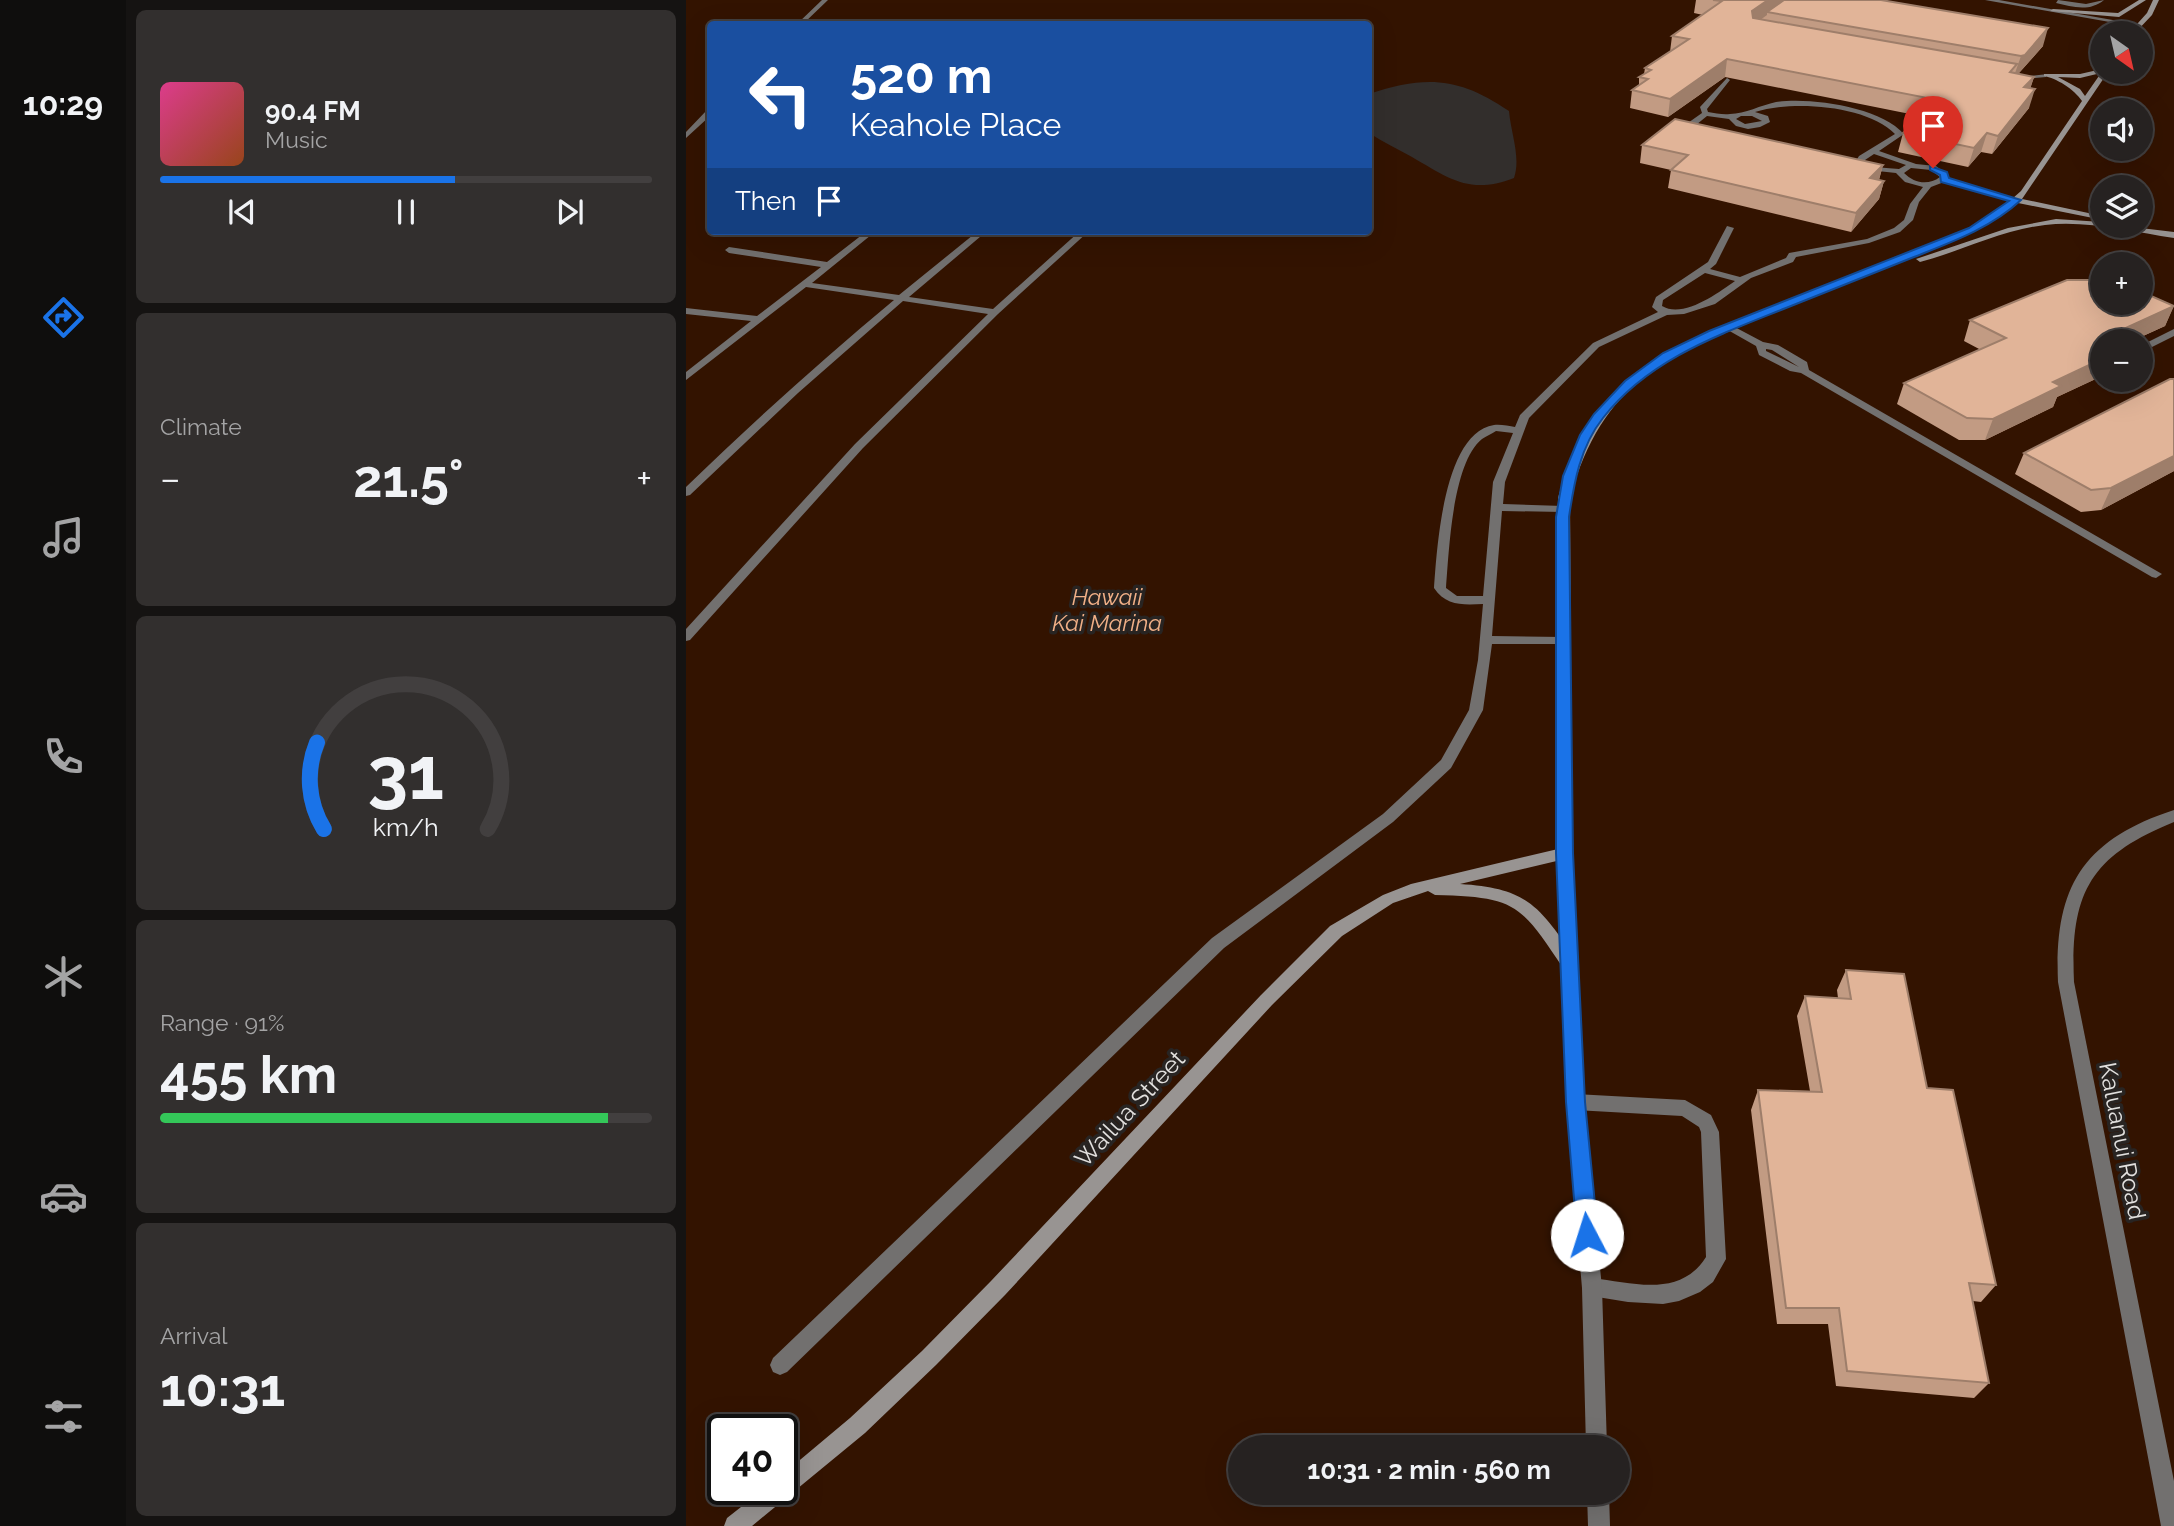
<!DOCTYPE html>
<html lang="en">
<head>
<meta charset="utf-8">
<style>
  body { margin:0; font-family:Raleway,sans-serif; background:#322f2e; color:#f1f3f6; height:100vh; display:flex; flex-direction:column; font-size:26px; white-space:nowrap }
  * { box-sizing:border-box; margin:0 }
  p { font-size:23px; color:#a4a4a5 }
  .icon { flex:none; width:38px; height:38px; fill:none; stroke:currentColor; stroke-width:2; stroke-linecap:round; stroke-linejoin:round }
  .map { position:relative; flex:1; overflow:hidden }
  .panel { display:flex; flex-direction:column; gap:10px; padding:10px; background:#151312; width:560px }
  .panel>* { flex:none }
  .guide { position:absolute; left:21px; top:21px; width:665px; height:214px; border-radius:7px; box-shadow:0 7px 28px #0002,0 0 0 2px #423f3f; background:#1a4fa0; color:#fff; overflow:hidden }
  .needle { width:46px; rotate:146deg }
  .buttons { position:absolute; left:1404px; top:21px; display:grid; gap:14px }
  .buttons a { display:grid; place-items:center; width:63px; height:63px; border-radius:50%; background:#262221; box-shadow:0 7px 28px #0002,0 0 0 2px #423f3f; font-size:35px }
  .speed { position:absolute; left:21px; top:1414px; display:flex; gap:14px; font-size:35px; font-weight:700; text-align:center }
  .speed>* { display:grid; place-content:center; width:91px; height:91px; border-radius:50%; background:#262221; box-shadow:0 7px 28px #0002,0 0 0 2px #423f3f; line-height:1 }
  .speed .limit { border:4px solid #111; border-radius:10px; background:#fff; color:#111 }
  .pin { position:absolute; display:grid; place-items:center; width:60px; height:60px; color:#fff; margin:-72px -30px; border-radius:50% 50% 50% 0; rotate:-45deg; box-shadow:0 0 7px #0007 }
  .pin .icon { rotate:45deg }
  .me { position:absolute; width:77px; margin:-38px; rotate:355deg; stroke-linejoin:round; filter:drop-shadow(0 0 5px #0008) }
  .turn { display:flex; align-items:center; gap:24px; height:147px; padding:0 28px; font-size:32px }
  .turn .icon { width:91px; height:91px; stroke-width:2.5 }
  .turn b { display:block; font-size:49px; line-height:60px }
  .then { display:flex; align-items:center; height:66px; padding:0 28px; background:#0003; gap:14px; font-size:26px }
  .big { font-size:52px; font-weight:700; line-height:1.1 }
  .panel .widget { flex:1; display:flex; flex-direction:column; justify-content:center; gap:10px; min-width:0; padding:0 24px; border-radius:10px; background:#322f2e }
  .panel .dial { align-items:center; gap:0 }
  .dial svg { height:182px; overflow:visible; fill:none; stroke:#423f3f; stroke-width:7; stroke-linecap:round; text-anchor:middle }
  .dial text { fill:#f1f3f6; stroke:none }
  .song { display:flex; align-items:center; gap:21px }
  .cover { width:84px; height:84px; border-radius:10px; background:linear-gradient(135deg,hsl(330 70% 55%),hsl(20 70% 35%)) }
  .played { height:7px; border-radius:4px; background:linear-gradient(90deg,#1a73e8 60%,#423f3f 60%) }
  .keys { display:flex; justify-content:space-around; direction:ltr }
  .heat { display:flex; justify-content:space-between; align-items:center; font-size:38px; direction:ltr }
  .charge { height:10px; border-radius:5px; background:linear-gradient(90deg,#34c759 91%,#423f3f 0) }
  .trip { position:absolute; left:542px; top:1435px; width:402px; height:70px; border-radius:35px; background:#262221; box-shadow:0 7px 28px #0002,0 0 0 2px #423f3f; font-weight:700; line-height:70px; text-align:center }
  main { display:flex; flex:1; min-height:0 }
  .menu { display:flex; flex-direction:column; width:126px; justify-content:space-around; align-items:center; background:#0f0e0d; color:#a4a4a5 }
  .menu .icon { width:49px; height:49px }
  .menu .selected { color:#1a73e8 }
  .menu b { font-size:32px; color:#f1f3f6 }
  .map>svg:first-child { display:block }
</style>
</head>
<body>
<main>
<nav class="menu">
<b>10:29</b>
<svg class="icon selected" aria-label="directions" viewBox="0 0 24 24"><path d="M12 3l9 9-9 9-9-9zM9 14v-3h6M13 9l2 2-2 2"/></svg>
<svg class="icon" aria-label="music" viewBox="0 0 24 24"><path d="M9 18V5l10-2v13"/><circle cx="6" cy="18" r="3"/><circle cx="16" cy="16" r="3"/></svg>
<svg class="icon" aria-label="phone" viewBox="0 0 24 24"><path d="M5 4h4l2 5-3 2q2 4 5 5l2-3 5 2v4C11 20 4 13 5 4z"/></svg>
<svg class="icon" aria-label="climate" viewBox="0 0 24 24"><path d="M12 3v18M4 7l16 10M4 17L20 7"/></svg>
<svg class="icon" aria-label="car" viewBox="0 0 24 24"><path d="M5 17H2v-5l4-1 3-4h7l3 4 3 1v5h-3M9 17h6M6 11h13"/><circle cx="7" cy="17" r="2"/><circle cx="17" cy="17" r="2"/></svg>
<svg class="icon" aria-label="filters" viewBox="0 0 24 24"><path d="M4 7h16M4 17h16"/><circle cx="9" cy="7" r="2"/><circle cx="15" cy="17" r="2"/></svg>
</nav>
<section class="panel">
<div class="widget">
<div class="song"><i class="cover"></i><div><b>90.4 FM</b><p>Music</p></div></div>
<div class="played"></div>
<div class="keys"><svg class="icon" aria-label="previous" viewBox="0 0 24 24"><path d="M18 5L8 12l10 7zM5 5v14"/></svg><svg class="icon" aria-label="pause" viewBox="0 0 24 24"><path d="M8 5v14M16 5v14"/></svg><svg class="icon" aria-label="next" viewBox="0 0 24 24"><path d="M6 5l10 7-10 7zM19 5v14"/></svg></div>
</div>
<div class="widget"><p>Climate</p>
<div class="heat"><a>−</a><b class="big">21.5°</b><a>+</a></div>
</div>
<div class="widget dial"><svg viewBox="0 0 100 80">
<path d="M14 69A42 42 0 1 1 86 69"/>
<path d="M14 69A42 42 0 0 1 11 31" stroke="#1a73e8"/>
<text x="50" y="56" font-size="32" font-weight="700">31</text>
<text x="50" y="72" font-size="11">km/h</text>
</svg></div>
<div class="widget"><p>Range · 91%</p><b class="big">455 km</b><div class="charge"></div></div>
<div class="widget"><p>Arrival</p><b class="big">10:31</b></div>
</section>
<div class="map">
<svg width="1488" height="1526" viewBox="0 0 1488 1526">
  <rect width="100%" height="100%" fill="#322e2c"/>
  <path fill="#331300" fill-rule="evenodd" d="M0,0h1488v1526h-1488zM24,24h658l1,70c57,-19 90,-17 140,17 2,23 12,46 5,67 -44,17 -64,1 -102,-21 -14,-8 -29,-15 -43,-24l-1,98h-658zM1416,33h38v39h-38zM1416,110h38v39h-38zM1416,187h38v39h-38zM1416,264h38v39h-38zM1416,341h38v39h-38zM37,1430h59v59h-59zM555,1447h378v46h-378z"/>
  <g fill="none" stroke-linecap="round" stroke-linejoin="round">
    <path fill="#72706f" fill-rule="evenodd" d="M1299,0h14l142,25 -3,2z
      M1372,0l28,4 18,-4c-14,12 -32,7 -48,3z
      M1362,74l-2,3 -33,3 -3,-2z
      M1041,78l3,2 -23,29 1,3c7,1 15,3 22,2 15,0 31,-9 46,-12 35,-5 104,5 128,32l-25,17 37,13 20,2 12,9v4l72,21 -4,2 -72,-20 -13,5 -12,15 -6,18 -13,12 -31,11 -73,14 -3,5 -42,16 -36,26 -31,10 -17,1 -68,32 -70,71 -24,64 -2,22 60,2 6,3 -6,3 -61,-1 -10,125 71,1 4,1 2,3 -2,3h-75l-9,66 -32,58 -58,54 -169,126 -437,424 -7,3 -7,-3 -3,-7 3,-7 439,-420 171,-124 58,-54 28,-50 9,-50 5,-56c-20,1 -37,2 -49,-16 3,-39 9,-155 60,-163 6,-1 15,1 21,2l5,-12 73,-72 65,-31 -6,-5 4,-10 52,-35 19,-36 7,2 -18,36 -6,5 30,8 46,-19 3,-5 78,-14 27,-11 10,-8 6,-16 13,-17 -18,-5 -9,-9 -37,-4 -4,7 -7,-2 11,-18 36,-22c-28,-29 -103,-34 -140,-22l13,4 2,6 -10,5 -12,2 -12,-3 -7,-7 -22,-3 -16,13h-6v-4l17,-12 -2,-6zM1055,116h11l10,5 -17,3 -9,-5zM1188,154l32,11 -7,4 -38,-3 4,-6zM1225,168l20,2 9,7c-12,9 -26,6 -36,-4zM1019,273l30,8c-17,12 -52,38 -73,25l1,-6zM810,431l17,2 -20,49 -10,114h-26l-11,-8c3,-36 6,-125 36,-149 4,-3 10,-5 14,-8z
      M181,231h9l-64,52 87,12 79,-64h9l-78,66 84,12 87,-78h9l-91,83 -135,134 -173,192 -4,1v-12l169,-185 133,-130 -85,-13 -105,92 -108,102 -4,1v-9c67,-65 136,-127 208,-187l-88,-13 -120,93v-8l65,-51 -65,-7v-6l71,8 64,-49 -92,-14 -4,-3 4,-3 98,15z
      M1043,324l34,18 15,3 29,17 2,8 353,204 -6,4 -4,-1 -351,-204 -11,-2 -31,-16 -3,-9 -30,-17 -2,-2zM1080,349l6,1 27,17 -33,-16z
      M1488,329v7l-34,17v-7z
      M889,1094l110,6 26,15 8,17 7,127 -13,23 -13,10 -21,9 -16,3 -35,-2 -43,-7 -3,-7 3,-7 7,-3c42,5 88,20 114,-21l-5,-125 -2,-5 -17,-11 -107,-6 -6,-2 -3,-6 3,-6z"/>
    <path fill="#72706f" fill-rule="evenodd" d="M136,0h6l-25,24h-6z
      M21,110h3v6l-24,22v-6z"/>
    <path fill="#72706f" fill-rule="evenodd" d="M1488,810v12c-84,34 -104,71 -100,160l100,499v45h-13l-103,-544c-4,-94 24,-142 116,-172z
      M879,847l5,2 2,4 12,249 18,186 5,159h-21l-4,-159 -16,-186 -8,-249 2,-4z
      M901,1493h22l1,33h-22z"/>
    <path fill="#989492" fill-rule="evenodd" d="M1453,0h7l-27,17 -69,-6 3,-2 65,4z
      M1467,0h6l-7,15 -17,18h-6l18,-20z
      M1416,69v3h6l-86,127 71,15v4l-75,-15c-30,26 -68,39 -104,53 -47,20 -95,39 -143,58 -105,43 -168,66 -201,184l2,355 -2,4 -5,2 -105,25c67,4 79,22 115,74l2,5 -2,5 -6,2 -6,-2c-43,-65 -48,-71 -128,-73l-7,-4 -35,12 -51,33 -70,69 -267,290 -69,70 -71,68 -113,93h-28l3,-8 37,-29h18v-14l68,-57 72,-67 69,-70 270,-286 69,-69 53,-31 28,-11 147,-35v-351c38,-131 117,-152 232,-198 60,-24 119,-48 179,-72l35,-22 17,-15 61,-90c-8,-12 -26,-23 -38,-25v-2h36zM1415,73l-16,23 -5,-7 -22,-12 22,1z
      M1370,219l46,3v4h22l50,6v6c-42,-6 -87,-18 -129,-13 -43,5 -83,26 -125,37l-4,-3 92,-31z"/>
  </g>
  <path fill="#c29b83" d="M1010,0h186l161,46 -24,27h-4l19,4 -4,12 -1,19 -37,46 -11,-2 -13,15 -70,-15 5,-19 15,-14 2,-3 -195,-39 -57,40 -38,-9 2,-18 7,-5v-8l5,-3 1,-6 25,-16 2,-16 31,-21 -9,-2z
    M956,145l241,20 -4,15 5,1 -5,18 -28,33 -183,-44 3,-18 -31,-7z
    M1488,305l-9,21 -33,15h-30v35l-45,21 -4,10 -68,33h-26l-62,-36 7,-21 77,-33 -17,-9 6,-21z
    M1488,379v92l-73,39 -20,2 -66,-38 9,-21z
    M1160,970l81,118 69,197 -15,17 -8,-1 16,82 -15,15 -138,-12 -8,-62h-51l-26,-214 7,-20 52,1 -13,-75 8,-20 33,2 -1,-8z"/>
  <path fill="#9e7e6a" d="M1082,0h20l-21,12v3l-18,13 3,-17z
    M1362,28l-5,18 -24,27h-4l6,-17z
    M1041,59l-2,18 -57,40 2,-18z
    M1348,77l-6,18 -4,-8z
    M1349,89l-6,19 -37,46 6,-18z
    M1301,133l-6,19 -13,15 6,-19z
    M1197,165l-5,18 -8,-5z
    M1198,181l-5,18 -28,33 5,-19z
    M1488,306l-9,20 -33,15h-30v15l-5,-15z
    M1416,359v17l-45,21 -4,10 -68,33 8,-21 60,-37z
    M1488,456v15l-73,39 10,-22z"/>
  <path fill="#e1b498" stroke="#9e7e6a" stroke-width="2" d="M1027,0h55l-16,11 1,7 264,46 -7,8 24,5 -10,10 11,2 -37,47 -11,-3 -13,15 -71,-15 23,-21 -5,-1 12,-12 -206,-40 -57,40 -38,-9 16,-11 -9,-2 12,-7 -6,-2 44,-29 -17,-3 50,-35z
    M1098,0h97l167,28 -23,27 -4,1 -254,-44z
    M989,119l208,46 -13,13 14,3 -28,32 -185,-43 17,-15 -46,-10z
    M1381,280h35v23h38v-12l34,15 -77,35 5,3v15l-49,23 8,4 -68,33 -26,-1 -63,-35 102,-45 -36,-18z
    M1484,379h4v77l-63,32 -20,2 -67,-37z
    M1160,970l58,4 23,114 26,2 43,195 -27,-2 20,100 -142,-12 -8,-63h-53l-28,-218 64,2 -17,-96 46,3z"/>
  <path fill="#1a73e8" stroke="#114b97" stroke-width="2" d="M1244,166l17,6 2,6 72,22c-30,28 -69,42 -107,57 -42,17 -85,34 -128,51 -67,27 -137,51 -183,110 -23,29 -29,65 -34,99l4,336 12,249 13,133 -3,8 -8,3 -7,-3 -3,-8 -11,-133 -10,-249v-336l7,-41 17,-41 14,-21 31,-33 38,-28 46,-22 260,-103 40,-27 -68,-19 -1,-7 -10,-5z"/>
  <g text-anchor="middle" stroke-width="7" stroke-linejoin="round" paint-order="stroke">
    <g font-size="23" font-style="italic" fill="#f1b087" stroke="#282422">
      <text x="421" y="605">Hawaii<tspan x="421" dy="26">Kai Marina</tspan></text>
    </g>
    <g font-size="24" fill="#e2e0de" stroke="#282422">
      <text transform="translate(444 1109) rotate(-47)" y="8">Wailua Street</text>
      <text transform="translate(1436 1141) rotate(79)" y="8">Kaluanui Road</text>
    </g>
  </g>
</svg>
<div class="buttons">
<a><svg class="needle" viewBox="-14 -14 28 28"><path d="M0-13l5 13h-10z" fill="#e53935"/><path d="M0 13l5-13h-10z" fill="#a4a4a5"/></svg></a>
<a><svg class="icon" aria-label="sound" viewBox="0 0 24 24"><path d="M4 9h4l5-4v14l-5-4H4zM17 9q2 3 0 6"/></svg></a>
<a><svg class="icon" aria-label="layers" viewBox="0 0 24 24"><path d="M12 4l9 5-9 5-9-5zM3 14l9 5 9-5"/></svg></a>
<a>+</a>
<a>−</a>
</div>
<div class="speed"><div class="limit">40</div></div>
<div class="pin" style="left:1247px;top:168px;background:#d93025"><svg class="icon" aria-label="arrive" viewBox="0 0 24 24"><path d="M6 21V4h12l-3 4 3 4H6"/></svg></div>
<svg class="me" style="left:901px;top:1235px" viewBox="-20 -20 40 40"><circle r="19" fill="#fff"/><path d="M0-13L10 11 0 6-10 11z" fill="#1a73e8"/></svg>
<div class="trip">10:31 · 2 min · 560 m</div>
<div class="guide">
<div class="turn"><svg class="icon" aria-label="left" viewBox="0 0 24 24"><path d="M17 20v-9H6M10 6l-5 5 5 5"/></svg><div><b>520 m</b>Keahole Place</div></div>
<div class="then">Then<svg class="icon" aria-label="arrive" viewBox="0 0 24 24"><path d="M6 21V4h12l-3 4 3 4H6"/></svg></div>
</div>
</div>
</main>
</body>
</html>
